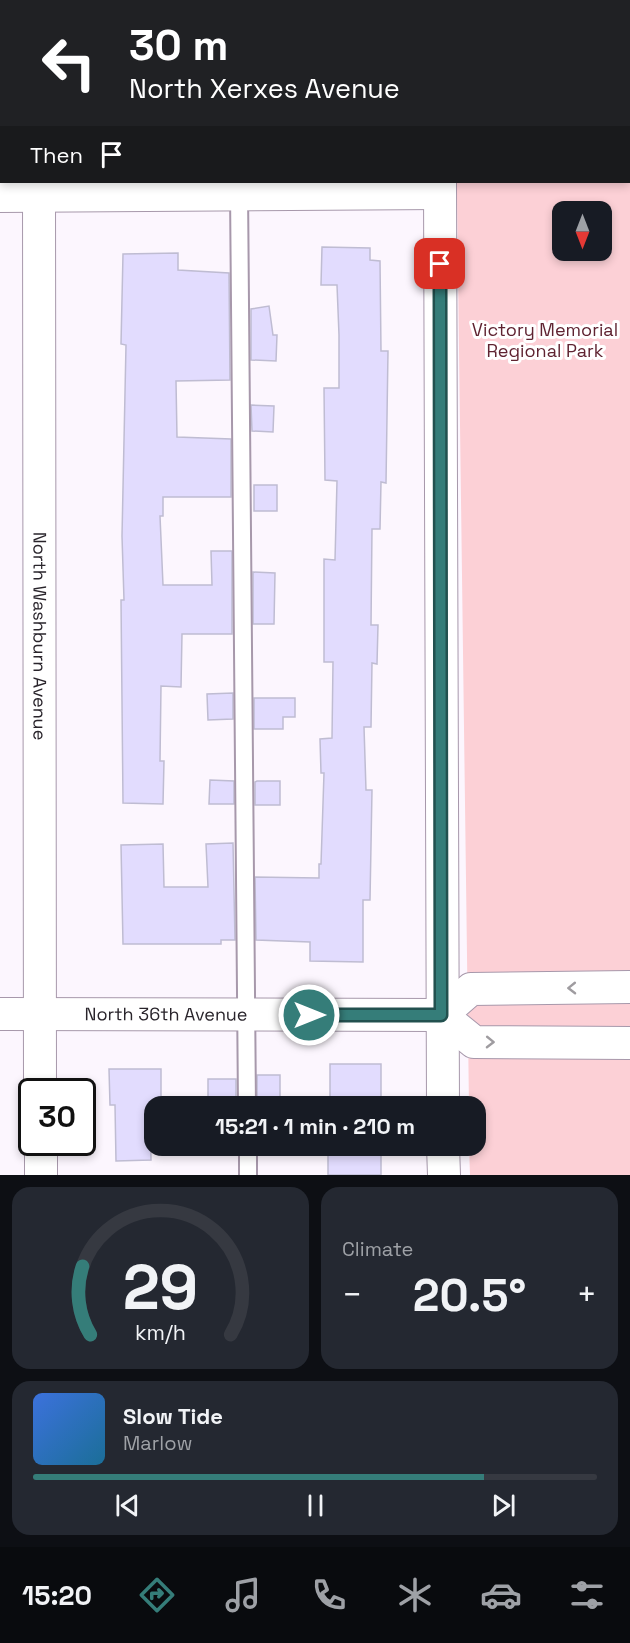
<!DOCTYPE html>
<html lang="en">
<head>
<meta charset="utf-8">
<style>
  body { margin:0; font-family:"Space Grotesk",sans-serif; background:#242831; color:#f1f3f6; height:100vh; display:flex; flex-direction:column; font-size:22px; white-space:nowrap }
  * { box-sizing:border-box; margin:0 }
  p { font-size:20px; color:#9ea1a6 }
  .icon { flex:none; width:33px; height:33px; fill:none; stroke:currentColor; stroke-width:2; stroke-linecap:round; stroke-linejoin:round }
  .map { position:relative; height:1175px; overflow:hidden }
  .sheet { display:flex; flex-direction:column; gap:12px; padding:12px; background:#0d0f14; flex:1 }
  .sheet>* { flex:none }
  .hud { position:absolute; left:0px; top:0px; width:630px; height:183px; box-shadow:0 3px 9px #0003; background:#202124; color:#fff; overflow:hidden }
  .needle { width:39px; rotate:180deg }
  .fabs { position:absolute; left:552px; top:201px; display:grid; gap:12px }
  .fabs a { display:grid; place-items:center; width:60px; height:60px; border-radius:12px; background:#171b24; box-shadow:0 3px 9px #0003; font-size:30px }
  .speed { position:absolute; left:18px; top:1078px; display:flex; gap:12px; font-size:30px; font-weight:700; text-align:center }
  .speed>* { display:grid; place-content:center; width:78px; height:78px; border-radius:50%; background:#171b24; box-shadow:0 3px 9px #0003; line-height:1 }
  .speed .limit { border:3px solid #111; border-radius:9px; background:#fff; color:#111 }
  .pin { position:absolute; display:grid; place-items:center; width:51px; height:51px; color:#fff; margin:-26px; border-radius:12px; box-shadow:0 3px 9px #0006 }
  .me { position:absolute; width:66px; margin:-33px; rotate:90deg; stroke-linejoin:round; filter:drop-shadow(0 0 4px #0008) }
  .turn { display:flex; align-items:center; gap:21px; height:126px; padding:0 30px; font-size:27px }
  .turn .icon { width:78px; height:78px; stroke-width:2.5 }
  .turn b { display:block; font-size:42px; line-height:51px }
  .then { display:flex; align-items:center; height:57px; padding:0 30px; background:#0003; gap:12px; font-size:22px }
  .big { font-size:45px; font-weight:700; line-height:1.1 }
  .sheet .widget { flex:1; display:flex; flex-direction:column; justify-content:center; gap:9px; min-width:0; padding:0 21px; border-radius:18px; background:#242831 }
  .sheet .dial { align-items:center; gap:0 }
  .dial svg { height:156px; overflow:visible; fill:none; stroke:#363941; stroke-width:7; stroke-linecap:round; text-anchor:middle }
  .dial text { fill:#f1f3f6; stroke:none }
  .song { display:flex; align-items:center; gap:18px }
  .cover { width:72px; height:72px; border-radius:9px; background:linear-gradient(135deg,hsl(220 70% 55%),hsl(200 70% 35%)) }
  .played { height:6px; border-radius:3px; background:linear-gradient(90deg,#357d79 80%,#363941 80%) }
  .keys { display:flex; justify-content:space-around; direction:ltr }
  .heat { display:flex; justify-content:space-between; align-items:center; font-size:33px; direction:ltr }
  .sheet .tiles { flex:1; display:grid; gap:12px; grid-template-columns:1fr 1fr }
  .widget:last-child { grid-column:span 2 }
  .trip { position:absolute; left:144px; top:1096px; width:342px; height:60px; border-radius:18px; background:#171b24; box-shadow:0 3px 9px #0003; font-weight:700; line-height:60px; text-align:center }
  .menu { display:flex; height:96px; justify-content:space-around; align-items:center; background:#090b0e; color:#9ea1a6 }
  .menu .icon { width:42px; height:42px }
  .menu .active { color:#357d79 }
  .menu b { font-size:27px; color:#f1f3f6 }
  .map>svg:first-child { display:block }
</style>
</head>
<body>
<div class="map">
<svg width="630" height="1175" viewBox="0 0 630 1175">
  <rect width="100%" height="100%" fill="#fcf6fe"/>
  <path fill="#fcd0d6" fill-rule="evenodd" d="M459,0h171v1175h-160l-1,-29h7v-39h-7l-12,-911v-14h171v-180zM562,212h40v38h-40z"/>
  <path fill="#e2dcfe" stroke="#bfbcd2" stroke-width="1.5" d="M322,247l48,1v12l10,1 1,90h7l-2,132 -5,-1 -1,47h-8l-1,96h7l-1,39 -5,-1 -1,64h-7l2,63h6l-2,110h-7v62l-53,-1v-19l-54,-2 -1,-63 64,1v-14h2l3,-91h-3l-1,-34 12,-1 1,-76h-9v-103l11,1 2,-79 -12,-1 -1,-92h15v-53l-2,-50h-16z
    M178,253v17l51,3 1,107 -54,1 1,56 54,2v58h-68v19h-3l3,69h49l-1,-34h21v83h-50l-1,53 -20,-1 -1,75h4l-1,43 -40,-1 -2,-203h3l-2,-64 4,-191 -5,-1 2,-90z
    M269,306l4,29h4l-1,26 -25,-1v-51z
    M251,405l23,1 -1,26 -21,-1z
    M254,485h23v26h-23z
    M253,572l22,1 -1,51h-21z
    M233,693v26l-25,1 -1,-26z
    M254,698h41v19h-12v12h-29z
    M210,780l24,1v23h-25z
    M257,781h23v24h-25v-23z
    M233,843l2,97h-14v4h-98l-2,-99 42,-1 1,43h44l-2,-43z
    M330,1064h51v35h-51z
    M109,1069h52v36h-11l1,55 -35,1 -1,-56h-5z
    M257,1075h23v28h-23z
    M208,1079h28v28h-28z
    M328,1146h53v29h-53z"/>
  <g fill="none" stroke-linecap="round" stroke-linejoin="round">
    <g stroke="#a798ab" stroke-width="20">
      <path id="service" d="M239,2v-2
        M239,190l8,917
        M248,1146v29"/>
    </g>
    <g stroke="#a798ab" stroke-width="34">
      <g id="minor">
        <path d="M39,2v-2"/>
        <path d="M440,2v-2"/>
        <path id="s1" d="M39,182l1,910"/>
        <path d="M440,182l3,925"/>
        <path d="M0,196l440,-3"/>
        <path id="s2" d="M0,1014l441,1 30,-26 159,-2"/>
        <path d="M441,1015l33,27 156,1"/>
        <path d="M41,1143v32"/>
        <path d="M443,1146l1,29"/>
      </g>
    </g>
    <use href="#service" stroke="#fff" stroke-width="16"/>
    <use href="#minor" stroke="#fff" stroke-width="32"/>
  </g>
  <defs><path id="oneway-chevron" d="M-2-3.5L2.5 0L-2 3.5" fill="none" stroke-width="1.6" stroke-linecap="round" stroke-linejoin="round" transform="scale(1.5)"/></defs>
  <g stroke="#9f9ca0">
    <use href="#oneway-chevron" transform="translate(572 988) rotate(179)"/>
    <use href="#oneway-chevron" transform="translate(490 1042) rotate(1)"/>
  </g>
  <g fill="none" stroke-linecap="round" stroke-linejoin="round">
    <g stroke="#22514f" stroke-width="15">
      <path id="route" d="M309,1015h132l-1,-751"/>
    </g>
    <use href="#route" stroke="#357d79" stroke-width="10"/>
  </g>
  <g text-anchor="middle" stroke-width="6" stroke-linejoin="round" paint-order="stroke">
    <g font-size="18" fill="#5f2331" stroke="#fff">
      <text x="545" y="336">Victory Memorial<tspan x="545" dy="21">Regional Park</tspan></text>
    </g>
    <g font-size="18" fill="#29242b" stroke="#fff">
      <text dy="6" stroke="none"><textPath href="#s1" startOffset="454">North Washburn Avenue</textPath></text>
      <text dy="6" stroke="none"><textPath href="#s2" startOffset="166">North 36th Avenue</textPath></text>
    </g>
  </g>
</svg>
<div class="fabs">
<a><svg class="needle" viewBox="-14 -14 28 28"><path d="M0-13l5 13h-10z" fill="#e53935"/><path d="M0 13l5-13h-10z" fill="#9ea1a6"/></svg></a>
</div>
<div class="speed"><div class="limit">30</div></div>
<div class="pin" style="left:440px;top:264px;background:#d93025"><svg class="icon" aria-label="arrive" viewBox="0 0 24 24"><path d="M6 21V4h12l-3 4 3 4H6"/></svg></div>
<svg class="me" style="left:309px;top:1015px" viewBox="-20 -20 40 40"><circle r="17" fill="#357d79" stroke="#fff" stroke-width="3"/><path d="M0-11L8 9 0 5-8 9z" fill="#fff"/></svg>
<div class="trip">15:21 · 1 min · 210 m</div>
<div class="hud">
<div class="turn"><svg class="icon" aria-label="left" viewBox="0 0 24 24"><path d="M17 20v-9H6M10 6l-5 5 5 5"/></svg><div><b>30 m</b>North Xerxes Avenue</div></div>
<div class="then">Then<svg class="icon" aria-label="arrive" viewBox="0 0 24 24"><path d="M6 21V4h12l-3 4 3 4H6"/></svg></div>
</div>
</div>
<section class="sheet">
<div class="tiles">
<div class="widget dial"><svg viewBox="0 0 100 80">
<path d="M14 69A42 42 0 1 1 86 69"/>
<path d="M14 69A42 42 0 0 1 10 34" stroke="#357d79"/>
<text x="50" y="56" font-size="32" font-weight="700">29</text>
<text x="50" y="72" font-size="11">km/h</text>
</svg></div>
<div class="widget"><p>Climate</p>
<div class="heat"><a>−</a><b class="big">20.5°</b><a>+</a></div>
</div>
<div class="widget">
<div class="song"><i class="cover"></i><div><b>Slow Tide</b><p>Marlow</p></div></div>
<div class="played"></div>
<div class="keys"><svg class="icon" aria-label="previous" viewBox="0 0 24 24"><path d="M18 5L8 12l10 7zM5 5v14"/></svg><svg class="icon" aria-label="pause" viewBox="0 0 24 24"><path d="M8 5v14M16 5v14"/></svg><svg class="icon" aria-label="next" viewBox="0 0 24 24"><path d="M6 5l10 7-10 7zM19 5v14"/></svg></div>
</div>
</div>
</section>
<nav class="menu">
<b>15:20</b>
<svg class="icon active" aria-label="directions" viewBox="0 0 24 24"><path d="M12 3l9 9-9 9-9-9zM9 14v-3h6M13 9l2 2-2 2"/></svg>
<svg class="icon" aria-label="music" viewBox="0 0 24 24"><path d="M9 18V5l10-2v13"/><circle cx="6" cy="18" r="3"/><circle cx="16" cy="16" r="3"/></svg>
<svg class="icon" aria-label="phone" viewBox="0 0 24 24"><path d="M5 4h4l2 5-3 2q2 4 5 5l2-3 5 2v4C11 20 4 13 5 4z"/></svg>
<svg class="icon" aria-label="climate" viewBox="0 0 24 24"><path d="M12 3v18M4 7l16 10M4 17L20 7"/></svg>
<svg class="icon" aria-label="car" viewBox="0 0 24 24"><path d="M5 17H2v-5l4-1 3-4h7l3 4 3 1v5h-3M9 17h6M6 11h13"/><circle cx="7" cy="17" r="2"/><circle cx="17" cy="17" r="2"/></svg>
<svg class="icon" aria-label="filters" viewBox="0 0 24 24"><path d="M4 7h16M4 17h16"/><circle cx="9" cy="7" r="2"/><circle cx="15" cy="17" r="2"/></svg>
</nav>
</body>
</html>
